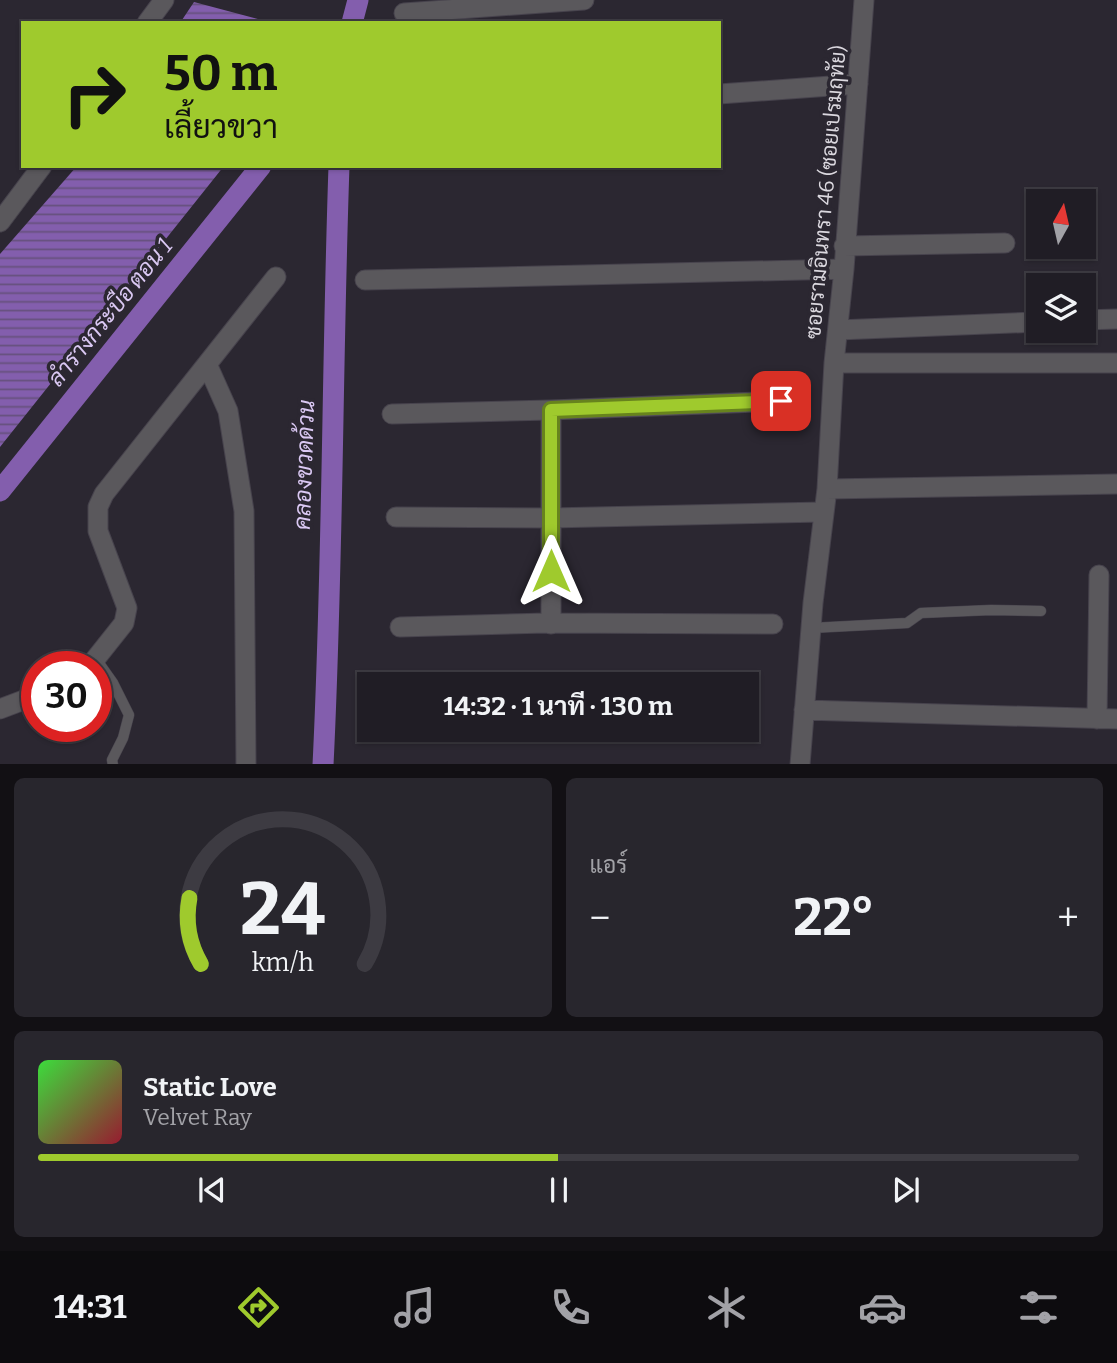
<!DOCTYPE html>
<html lang="th">
<head>
<meta charset="utf-8">
<style>
  body { margin:0; font-family:Bitter,Sarabun,serif; background:#28262d; color:#f1f3f6; height:100vh; display:flex; flex-direction:column; font-size:26px; white-space:nowrap }
  * { box-sizing:border-box; margin:0 }
  p { font-size:23px; color:#a2a2a7 }
  .icon { flex:none; width:38px; height:38px; fill:none; stroke:currentColor; stroke-width:2; stroke-linecap:round; stroke-linejoin:round }
  .map { position:relative; height:764px; overflow:hidden }
  .details { display:flex; flex-direction:column; gap:14px; padding:14px; background:#121014; flex:1 }
  .details>* { flex:none }
  .banner { position:absolute; left:21px; top:21px; width:700px; height:147px; border-radius:0px; box-shadow:0 2px 5px #0004,0 0 0 2px #3d3b42; background:#9fca2d; color:#111; overflow:hidden }
  .needle { width:46px; rotate:8deg }
  .tools { position:absolute; left:1026px; top:189px; display:grid; gap:14px }
  .tools a { display:grid; place-items:center; width:70px; height:70px; border-radius:0px; background:#201d25; box-shadow:0 2px 5px #0004,0 0 0 2px #3d3b42; font-size:35px }
  .speed { position:absolute; left:21px; top:651px; display:flex; gap:14px; font-size:35px; font-weight:700; text-align:center }
  .speed>* { display:grid; place-content:center; width:91px; height:91px; border-radius:50%; background:#201d25; box-shadow:0 2px 5px #0004,0 0 0 2px #3d3b42; line-height:1 }
  .speed .limit { border:10px solid #d22; background:#fff; color:#111 }
  .pin { position:absolute; display:grid; place-items:center; width:60px; height:60px; color:#fff; margin:-30px; border-radius:14px; box-shadow:0 4px 10px #0006 }
  .me { position:absolute; width:77px; margin:-38px; rotate:0deg; stroke-linejoin:round; filter:drop-shadow(0 0 5px #0008) }
  .turn { display:flex; align-items:center; gap:24px; height:147px; padding:0 28px; font-size:32px }
  .turn .icon { width:91px; height:91px; stroke-width:2.5 }
  .turn b { display:block; font-size:49px; line-height:60px }
  .big { font-size:52px; font-weight:700; line-height:1.1 }
  .details .tile { flex:1; display:flex; flex-direction:column; justify-content:center; gap:10px; min-width:0; padding:0 24px; border-radius:10px; background:#28262d }
  .details .dial { align-items:center; gap:0 }
  .dial svg { height:182px; overflow:visible; fill:none; stroke:#3d3b42; stroke-width:7; stroke-linecap:round; text-anchor:middle }
  .dial text { fill:#f1f3f6; stroke:none }
  .song { display:flex; align-items:center; gap:21px }
  .cover { width:84px; height:84px; border-radius:10px; background:linear-gradient(135deg,hsl(120 70% 55%),hsl(350 70% 35%)) }
  .played { height:7px; border-radius:4px; background:linear-gradient(90deg,#9fca2d 50%,#3d3b42 50%) }
  .keys { display:flex; justify-content:space-around; direction:ltr }
  .heat { display:flex; justify-content:space-between; align-items:center; font-size:38px; direction:ltr }
  .details .tiles { flex:1; display:grid; gap:14px; grid-template-columns:1fr 1fr }
  .tile:last-child { grid-column:span 2 }
  .trip { position:absolute; left:357px; top:672px; width:402px; height:70px; border-radius:0px; background:#201d25; box-shadow:0 2px 5px #0004,0 0 0 2px #3d3b42; font-weight:700; line-height:70px; text-align:center }
  .menu { display:flex; height:112px; justify-content:space-around; align-items:center; background:#0d0c0f; color:#a2a2a7 }
  .menu .icon { width:49px; height:49px }
  .menu .on { color:#9fca2d }
  .menu b { font-size:32px; color:#f1f3f6 }
  .map>svg:first-child { display:block }
</style>
</head>
<body>
<div class="map">
<svg width="1117" height="765" viewBox="0 0 1117 765">
  <defs>
    <pattern id="water-rules" width="6" height="5" patternUnits="userSpaceOnUse" patternTransform="scale(1.75)"><rect width="6" height="5" fill="#835ead"/><path d="M0 2.5h6" fill="none" stroke="#66517d"/></pattern>
  </defs>
  <rect width="100%" height="100%" fill="#2b2731"/>
  <path fill="url(#water-rules)" d="M194,2l79,21h-93z
    M77,166h147l-224,281v-193z"/>
  <g fill="none" stroke-linecap="round" stroke-linejoin="round">
    <path stroke="#835ead" stroke-width="21" d="M352,23l6,-23
      M0,491l261,-325
      M323,765c10,-200 9,-399 16,-599"/>
    <g stroke="#47434d" stroke-width="11">
      <path id="service" d="M811,628l96,-5 14,-10 70,-3 50,1
        M96,659l17,24 16,32 -6,23 -11,22 1,5"/>
    </g>
    <g stroke="#47434d" stroke-width="21">
      <path id="minor" d="M404,13l180,-13
        M147,23l17,-23
        M719,94l139,-10
        M0,222l42,-56
        M844,246l161,-3
        M365,280l479,-11
        M1083,320l34,-1
        M838,330l200,-8
        M834,363h283
        M207,364l21,47 16,100 2,254
        M392,414l159,-4 230,-9
        M827,489l290,-5
        M396,517l154,1 274,-6
        M551,624v-214
        M400,627l146,-4 227,1
        M89,667l35,-44 3,-15 -29,-77v-24l6,-13 172,-217
        M0,709l37,-14
        M804,710l313,9
        M1097,719l2,-144
        M800,765l13,-162 14,-114 7,-126 10,-94 20,-269"/>
    </g>
    <use href="#service" stroke="#5a585c" stroke-width="10"/>
    <use href="#minor" stroke="#5a585c" stroke-width="19"/>
  </g>
  <g fill="none" stroke-linecap="round" stroke-linejoin="round">
    <g stroke="#67831d" stroke-width="18">
      <path id="route" d="M551,571v-161l230,-9"/>
    </g>
    <use href="#route" stroke="#9fca2d" stroke-width="12"/>
  </g>
  <g text-anchor="middle" stroke-width="7" stroke-linejoin="round" paint-order="stroke">
    <g font-size="21" fill="#dbd8df" stroke="#2b2731">
      <text transform="translate(826 192) rotate(-85)" y="7">ซอยรามอินทรา 46 (ซอยเปรมฤทัย)</text>
    </g>
    <g font-size="23" font-style="italic" fill="#dac8f3" stroke="#2b2731">
      <text transform="translate(110 312) rotate(-51)" y="8">ลำรางกระบือ ตอน 1</text>
      <text transform="translate(304 465) rotate(-88)" y="8">คลองขวดด้วน</text>
    </g>
  </g>
</svg>
<div class="tools">
<a><svg class="needle" viewBox="-14 -14 28 28"><path d="M0-13l5 13h-10z" fill="#e53935"/><path d="M0 13l5-13h-10z" fill="#a2a2a7"/></svg></a>
<a><svg class="icon" aria-label="layers" viewBox="0 0 24 24"><path d="M12 4l9 5-9 5-9-5zM3 14l9 5 9-5"/></svg></a>
</div>
<div class="speed"><div class="limit">30</div></div>
<div class="pin" style="left:781px;top:401px;background:#d93025"><svg class="icon" aria-label="arrive" viewBox="0 0 24 24"><path d="M6 21V4h12l-3 4 3 4H6"/></svg></div>
<svg class="me" style="left:551px;top:571px" viewBox="-20 -20 40 40"><path d="M0-17L14 15 0 8-14 15z" fill="#9fca2d" stroke="#fff" stroke-width="4"/></svg>
<div class="trip">14:32 · 1 นาที · 130 m</div>
<div class="banner">
<div class="turn"><svg class="icon" aria-label="right" viewBox="0 0 24 24"><path d="M7 20v-9h11M14 6l5 5-5 5"/></svg><div><b>50 m</b>เลี้ยวขวา</div></div>
</div>
</div>
<section class="details">
<div class="tiles">
<div class="tile dial"><svg viewBox="0 0 100 80">
<path d="M14 69A42 42 0 1 1 86 69"/>
<path d="M14 69A42 42 0 0 1 9 40" stroke="#9fca2d"/>
<text x="50" y="56" font-size="32" font-weight="700">24</text>
<text x="50" y="72" font-size="11">km/h</text>
</svg></div>
<div class="tile"><p>แอร์</p>
<div class="heat"><a>−</a><b class="big">22°</b><a>+</a></div>
</div>
<div class="tile">
<div class="song"><i class="cover"></i><div><b>Static Love</b><p>Velvet Ray</p></div></div>
<div class="played"></div>
<div class="keys"><svg class="icon" aria-label="previous" viewBox="0 0 24 24"><path d="M18 5L8 12l10 7zM5 5v14"/></svg><svg class="icon" aria-label="pause" viewBox="0 0 24 24"><path d="M8 5v14M16 5v14"/></svg><svg class="icon" aria-label="next" viewBox="0 0 24 24"><path d="M6 5l10 7-10 7zM19 5v14"/></svg></div>
</div>
</div>
</section>
<nav class="menu">
<b>14:31</b>
<svg class="icon on" aria-label="directions" viewBox="0 0 24 24"><path d="M12 3l9 9-9 9-9-9zM9 14v-3h6M13 9l2 2-2 2"/></svg>
<svg class="icon" aria-label="music" viewBox="0 0 24 24"><path d="M9 18V5l10-2v13"/><circle cx="6" cy="18" r="3"/><circle cx="16" cy="16" r="3"/></svg>
<svg class="icon" aria-label="phone" viewBox="0 0 24 24"><path d="M5 4h4l2 5-3 2q2 4 5 5l2-3 5 2v4C11 20 4 13 5 4z"/></svg>
<svg class="icon" aria-label="climate" viewBox="0 0 24 24"><path d="M12 3v18M4 7l16 10M4 17L20 7"/></svg>
<svg class="icon" aria-label="car" viewBox="0 0 24 24"><path d="M5 17H2v-5l4-1 3-4h7l3 4 3 1v5h-3M9 17h6M6 11h13"/><circle cx="7" cy="17" r="2"/><circle cx="17" cy="17" r="2"/></svg>
<svg class="icon" aria-label="filters" viewBox="0 0 24 24"><path d="M4 7h16M4 17h16"/><circle cx="9" cy="7" r="2"/><circle cx="15" cy="17" r="2"/></svg>
</nav>
</body>
</html>
